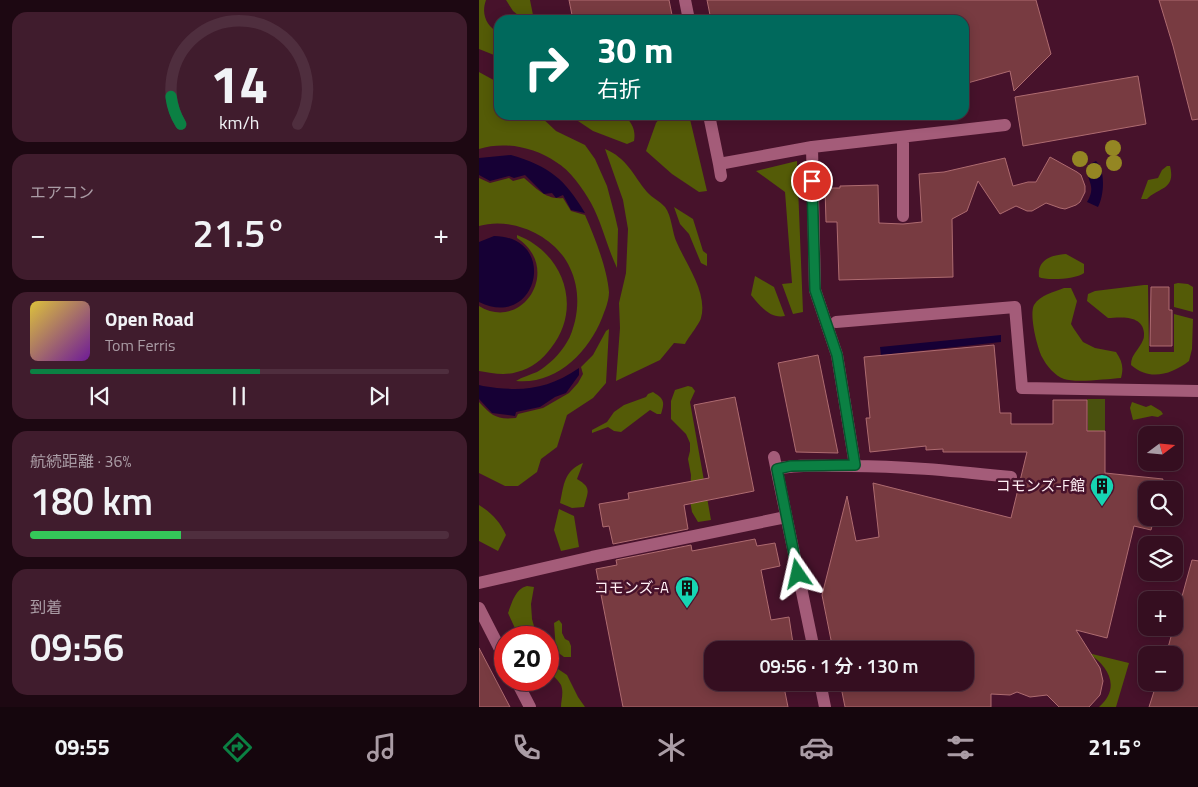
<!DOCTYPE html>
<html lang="ja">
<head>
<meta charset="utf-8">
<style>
  body { margin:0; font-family:"Titillium Web","Noto Sans JP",sans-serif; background:#401c2d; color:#f1f3f6; height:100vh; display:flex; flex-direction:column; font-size:19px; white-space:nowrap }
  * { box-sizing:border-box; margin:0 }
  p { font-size:16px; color:#aa9ca5 }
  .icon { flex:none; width:28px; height:28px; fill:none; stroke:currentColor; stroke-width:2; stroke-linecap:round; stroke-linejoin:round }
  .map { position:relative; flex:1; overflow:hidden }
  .sheet { display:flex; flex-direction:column; gap:12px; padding:12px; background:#1d0812; width:479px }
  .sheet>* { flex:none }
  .top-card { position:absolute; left:15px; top:15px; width:475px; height:105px; border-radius:15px; box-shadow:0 2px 12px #0003,0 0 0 1px #4f2e3e; background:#00695c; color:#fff; overflow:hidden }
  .needle { width:32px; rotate:74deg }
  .fabs { position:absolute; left:659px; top:426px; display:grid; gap:10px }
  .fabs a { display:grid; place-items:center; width:45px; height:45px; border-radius:10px; background:#350e20; box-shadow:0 2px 12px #0003,0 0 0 1px #4f2e3e; font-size:25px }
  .speed { position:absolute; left:15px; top:626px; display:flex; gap:10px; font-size:25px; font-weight:700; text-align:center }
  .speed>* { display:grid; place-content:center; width:65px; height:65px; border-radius:50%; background:#350e20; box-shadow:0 2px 12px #0003,0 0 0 1px #4f2e3e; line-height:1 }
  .speed .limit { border:8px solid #d22; background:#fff; color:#111 }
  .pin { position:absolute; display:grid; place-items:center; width:42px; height:42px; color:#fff; margin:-21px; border:2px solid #fff; border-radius:50%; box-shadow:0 1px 5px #0007 }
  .me { position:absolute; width:55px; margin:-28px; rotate:349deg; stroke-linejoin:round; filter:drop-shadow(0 0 4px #0008) }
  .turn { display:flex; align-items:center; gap:18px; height:105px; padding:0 20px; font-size:22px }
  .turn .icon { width:65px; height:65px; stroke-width:2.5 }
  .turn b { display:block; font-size:35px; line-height:42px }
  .big { font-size:38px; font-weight:600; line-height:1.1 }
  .sheet .card { flex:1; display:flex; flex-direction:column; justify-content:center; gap:8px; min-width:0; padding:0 18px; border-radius:15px; background:#401c2d }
  .sheet .dial { align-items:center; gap:0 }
  .dial svg { height:130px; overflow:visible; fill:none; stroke:#4f2e3e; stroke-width:7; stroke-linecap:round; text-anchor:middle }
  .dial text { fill:#f1f3f6; stroke:none }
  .song { display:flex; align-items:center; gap:15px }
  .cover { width:60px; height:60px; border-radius:8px; background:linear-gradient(135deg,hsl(50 70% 55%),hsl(280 70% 35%)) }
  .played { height:5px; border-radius:2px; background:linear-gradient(90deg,#0b8043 55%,#4f2e3e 55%) }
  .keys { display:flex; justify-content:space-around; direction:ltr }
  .heat { display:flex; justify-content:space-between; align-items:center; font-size:28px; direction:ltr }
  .charge { height:8px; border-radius:4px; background:linear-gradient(90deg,#34c759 36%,#4f2e3e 0) }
  .trip { position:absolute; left:225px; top:641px; width:270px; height:50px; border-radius:15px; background:#350e20; box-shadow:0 2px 12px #0003,0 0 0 1px #4f2e3e; font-weight:600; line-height:50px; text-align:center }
  .tabs { display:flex; height:80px; justify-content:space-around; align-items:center; background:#15060d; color:#aa9ca5 }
  .tabs .icon { width:35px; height:35px }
  .tabs .selected { color:#0b8043 }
  .tabs b { font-size:22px; color:#f1f3f6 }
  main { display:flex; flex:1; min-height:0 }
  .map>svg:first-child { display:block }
</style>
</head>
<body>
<main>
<section class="sheet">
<div class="card dial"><svg viewBox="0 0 100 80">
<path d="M14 69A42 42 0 1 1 86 69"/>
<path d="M14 69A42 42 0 0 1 8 52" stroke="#0b8043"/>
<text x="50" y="56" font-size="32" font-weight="700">14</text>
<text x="50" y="72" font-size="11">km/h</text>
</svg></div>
<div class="card"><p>エアコン</p>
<div class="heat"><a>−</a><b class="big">21.5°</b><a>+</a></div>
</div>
<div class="card">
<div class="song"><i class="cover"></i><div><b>Open Road</b><p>Tom Ferris</p></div></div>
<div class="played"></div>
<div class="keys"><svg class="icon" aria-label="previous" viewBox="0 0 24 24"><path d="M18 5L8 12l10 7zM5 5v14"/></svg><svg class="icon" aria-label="pause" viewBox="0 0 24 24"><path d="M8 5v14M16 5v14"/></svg><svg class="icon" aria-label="next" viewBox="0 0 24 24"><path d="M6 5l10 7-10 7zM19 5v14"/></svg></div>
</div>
<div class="card"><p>航続距離 · 36%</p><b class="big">180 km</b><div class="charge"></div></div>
<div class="card"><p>到着</p><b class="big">09:56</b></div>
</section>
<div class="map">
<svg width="720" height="707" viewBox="0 0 720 707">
  <rect width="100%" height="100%" fill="#47122b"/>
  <path fill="#4a510e" d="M626,399v32h-17l-1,-32z"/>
  <path fill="#545b07" d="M0,0h7c-5,14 0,26 13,33v24l-20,-8z
    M27,0h24l4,20h-10l-11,-9z
    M0,72l20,11v32h40l17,16 29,14 10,14 12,27 8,30 3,13 -1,39c-10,-21 -15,-45 -26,-65 -8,-14 -21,-33 -35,-41 -22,-15 -52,-21 -77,-13z
    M90,115h55c8,8 12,15 10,26l-7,3 -34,-13z
    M183,115h27l18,76 -8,1 -27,-18 -26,-23 10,-28z
    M126,149c22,9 28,26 42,43 5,6 13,9 18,15 7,9 7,26 12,36 9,21 31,50 24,75 -1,5 -13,20 -16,26l-11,-1 -14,17 -44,21 4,-53 -1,-25 7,-30 2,-44 -5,-29z
    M318,161l6,151 -10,2 -11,-30 10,-1 -7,-91 -29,-21z
    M688,166h3c6,24 -11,21 -23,33h-6l7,-19 10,-2 4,-8z
    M0,178l11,5 19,-5 4,3 11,-3c12,10 22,22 39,20l8,13 14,4c10,23 22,53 24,77 0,9 -4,18 -7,26 -14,35 -46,67 -86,63 6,-4 14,-6 21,-9 12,-7 23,-18 30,-30 4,-6 6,-14 8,-21 4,-18 3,-36 -5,-53 -14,-32 -58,-52 -91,-42z
    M195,207l19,12 10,32 4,3v12l-6,-3 -12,-29 -9,-10z
    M38,235c47,18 66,73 34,113 -8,11 -20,21 -34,24 -13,4 -25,1 -38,-1v-65c44,27 84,-38 38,-68z
    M587,254l18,10v9c-6,6 -38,8 -45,4 -2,-17 12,-22 27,-23z
    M276,276l19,11 11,29c-15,3 -25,-10 -34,-21z
    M699,283l10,1 5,3v25l-19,-5v-23z
    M665,285h4l1,67h25v-38l19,5 -1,30 -3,12c-18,14 -40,20 -58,4 0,-11 8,-15 12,-25 1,-2 1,-4 1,-7 -1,-18 -23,-16 -36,-15l-21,-17 1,-7 7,-3z
    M585,288h7l6,13 -6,23 3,5 9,13 12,6 21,4c6,9 8,15 5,26 -13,1 -46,5 -57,1 -9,-3 -18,-14 -22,-22 -5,-10 -13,-42 -8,-52 6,-10 20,-13 30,-17z
    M130,329l-3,54 -13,15 -26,17 -10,32 -16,12 -4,13 -19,14h-13l-26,-13v-71c13,14 18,18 37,16l2,-4 25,-6 26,-15 9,-10 5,-9 -2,-7 12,-12 13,-24z
    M209,386l4,1 3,4 -5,11 21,118 -13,2 -6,-10 -2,-12 1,-25 -3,-16 2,-8v-8l-4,-9 -15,-15v-18l4,-11z
    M174,392c11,7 12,9 8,22h-4l-7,-4 -29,22 -7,-1 -6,-4 -16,6v-3l15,-8 7,-10 10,-7 22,-8 2,-3z
    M653,402l14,5 5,-2 10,6 2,3 -5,3 -6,-1 -19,4 -3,-12z
    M104,463l-6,16c15,9 11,12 7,28l-12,1 -12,-5c4,-19 4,-32 23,-40z
    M0,505c13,8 21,17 27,30l-8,16 -19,-10z
    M80,509l15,7 5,31 -18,4 -7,-21z
    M48,586l7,1 -3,17 1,15 5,18h-18l-11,-24c4,-10 7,-24 19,-27z
    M80,620l3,4v9l3,6 4,2 2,5v11h-7l-8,-6 -2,-28z
    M609,653l41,10 -13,44h-17c22,-19 10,-41 -11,-54z
    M73,665l15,10 11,22 7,10h-24c0,-7 3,-14 0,-22 -3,-6 -10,-9 -12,-17z"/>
  <path fill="#160035" d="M32,155c38,11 54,24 74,58l-14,-3 -8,-15 -7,3 -4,-5 -8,1 -19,-19 -11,3 -5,-2 -19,5 -11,-6v-17z
    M617,161c10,9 8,35 2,46l-11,-5c11,-18 -3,-22 1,-37z
    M15,236c66,1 43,95 -15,66v-60z
    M522,335v7l-120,13 -1,-8z
    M100,368v7l-13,18 -11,4 -15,10 -24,5 -1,4 -23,-3 -13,-14v-14l4,1c38,6 64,4 96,-18z"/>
  <path fill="#783b41" stroke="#ae6b70" d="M90,0h100l4,20h-100z
    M228,0h329l15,54 -37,37 -4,-20 -46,13v-64h-253z
    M680,0h40v119l-7,1 -19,-74z
    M659,76l8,48 -123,22 -8,-49z
    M571,157l27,15 4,3 4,11v6l-5,10 -4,3 -11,4 -5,-1 -14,-5 -14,8h-5l-11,-5 -16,8 -22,-33 -11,30 -15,8 1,58 -114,3 -2,-58h-11l-1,-34h15v-2l38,-1 1,38 24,1 19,-2 -3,-48 25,-2 61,-14 8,28 15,-4h8z
    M672,287h18v23h3v36h-22z
    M515,345l6,68h11v11h42v-24h34v31h18v42l58,6 -3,11h-13v28h7l-3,12 -17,-4 -27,112 -31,-8 24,38 3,13 -3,14 -11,12h-30l-12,-12 -17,2 -13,-5 -7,3 -19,-1v13h-146l-5,-25h125v-32h-132l-11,-55 25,-99 9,45 23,-4 -6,-54 138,35 16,-66h-84v-3l-17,1v-4l-56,6 -4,-34h4l-6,-61z
    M339,355l20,98 -42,-1 -18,-89z
    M256,397l19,94 -70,14 4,24 -75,15 -4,-18 -6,1 -4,-23 30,-5 -1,-6 81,-15 -15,-73z
    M276,539l2,7 18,-3 5,23 -19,4 10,50 18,-3 5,33h-81v32h70l5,25h-165l-27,-138 21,-4 -1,-5 75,-15 1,6z
    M713,560l7,1v146h-50l8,-25h17v-27h-8z
    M0,648l20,38 11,21h-31z"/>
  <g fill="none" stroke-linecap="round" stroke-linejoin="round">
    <path stroke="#a45c79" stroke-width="12" d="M206,0l4,20
      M230,115l10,49 93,-17 193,-22
      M333,147l3,143 22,65 18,110
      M240,164l2,12
      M424,216v-79
      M357,322l179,-15 7,81 177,3
      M295,457l40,193
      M298,469c20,-5 41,-3 61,-3 58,-1 116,5 173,11
      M0,583l113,-26 194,-40
      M0,608l26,51
      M37,680l14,27
      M341,682l5,25"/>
  </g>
  <g fill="#948623">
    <circle cx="634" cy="148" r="8"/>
    <circle cx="601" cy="159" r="8"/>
    <circle cx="635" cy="163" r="8"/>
    <circle cx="615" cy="171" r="8"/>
  </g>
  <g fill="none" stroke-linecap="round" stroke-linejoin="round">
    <g stroke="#07532c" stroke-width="12">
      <path id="route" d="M319,574l-21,-105 14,-3 64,-1 -18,-110 -22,-65 -3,-109"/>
    </g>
    <use href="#route" stroke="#0b8043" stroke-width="9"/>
  </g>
  <defs>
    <g id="building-pin" transform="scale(1.25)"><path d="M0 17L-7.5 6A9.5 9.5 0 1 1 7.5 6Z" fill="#16d5b3" stroke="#47122b"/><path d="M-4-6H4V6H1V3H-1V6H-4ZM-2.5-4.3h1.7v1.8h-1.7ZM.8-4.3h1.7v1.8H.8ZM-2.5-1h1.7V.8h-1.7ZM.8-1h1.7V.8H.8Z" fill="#111"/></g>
  </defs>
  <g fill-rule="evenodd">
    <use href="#building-pin" x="623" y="486"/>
    <use href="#building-pin" x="208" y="588"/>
  </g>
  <g text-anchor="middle" stroke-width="5" stroke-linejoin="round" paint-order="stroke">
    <g font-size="15" fill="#fff0f5" stroke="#47122b" text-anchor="end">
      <text x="606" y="491">コモンズ-F館</text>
      <text x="190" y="593">コモンズ-A</text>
    </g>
  </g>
</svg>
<div class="fabs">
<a><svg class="needle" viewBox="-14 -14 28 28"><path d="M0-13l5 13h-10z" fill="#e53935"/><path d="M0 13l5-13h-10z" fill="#aa9ca5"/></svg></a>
<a><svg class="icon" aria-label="search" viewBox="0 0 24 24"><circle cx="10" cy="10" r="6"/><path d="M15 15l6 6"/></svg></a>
<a><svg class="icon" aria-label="layers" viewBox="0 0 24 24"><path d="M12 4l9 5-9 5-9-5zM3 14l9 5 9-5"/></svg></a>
<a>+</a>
<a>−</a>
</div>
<div class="speed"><div class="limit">20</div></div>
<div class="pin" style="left:333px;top:181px;background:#d93025"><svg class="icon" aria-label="arrive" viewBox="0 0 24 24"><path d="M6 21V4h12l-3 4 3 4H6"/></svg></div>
<svg class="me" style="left:319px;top:574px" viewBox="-20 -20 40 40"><path d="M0-17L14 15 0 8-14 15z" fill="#0b8043" stroke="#fff" stroke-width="4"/></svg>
<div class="trip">09:56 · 1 分 · 130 m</div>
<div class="top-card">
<div class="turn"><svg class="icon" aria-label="right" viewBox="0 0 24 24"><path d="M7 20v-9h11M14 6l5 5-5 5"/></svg><div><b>30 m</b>右折</div></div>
</div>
</div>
</main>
<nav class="tabs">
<b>09:55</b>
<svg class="icon selected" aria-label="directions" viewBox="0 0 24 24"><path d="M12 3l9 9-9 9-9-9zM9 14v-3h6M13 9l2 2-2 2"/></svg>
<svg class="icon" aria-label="music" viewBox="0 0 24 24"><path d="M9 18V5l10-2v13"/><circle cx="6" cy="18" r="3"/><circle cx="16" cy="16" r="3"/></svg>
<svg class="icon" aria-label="phone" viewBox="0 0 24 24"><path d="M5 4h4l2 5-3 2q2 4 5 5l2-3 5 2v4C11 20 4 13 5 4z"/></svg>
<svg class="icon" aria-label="climate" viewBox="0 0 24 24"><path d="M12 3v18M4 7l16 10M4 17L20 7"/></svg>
<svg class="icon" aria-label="car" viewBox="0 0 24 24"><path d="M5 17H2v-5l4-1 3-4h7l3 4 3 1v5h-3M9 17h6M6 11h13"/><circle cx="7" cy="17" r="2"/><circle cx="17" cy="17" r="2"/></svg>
<svg class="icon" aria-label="filters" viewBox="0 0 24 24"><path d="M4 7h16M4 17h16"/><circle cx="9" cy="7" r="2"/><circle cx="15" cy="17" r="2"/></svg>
<b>21.5°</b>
</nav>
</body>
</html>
